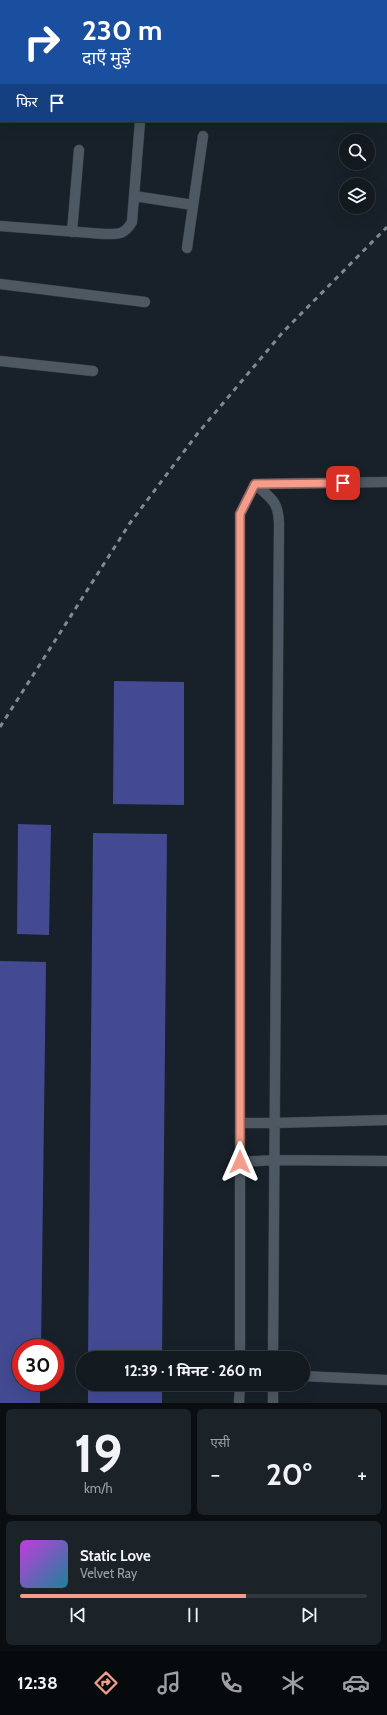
<!DOCTYPE html>
<html lang="hi">
<head>
<meta charset="utf-8">
<style>
  body { margin:0; font-family:Cabin,"Noto Sans Devanagari",sans-serif; background:#1b2228; color:#f1f3f6; height:100vh; display:flex; flex-direction:column; font-size:15px; white-space:nowrap }
  * { box-sizing:border-box; margin:0 }
  p { font-size:13px; color:#9ca0a4 }
  .icon { flex:none; width:22px; height:22px; fill:none; stroke:currentColor; stroke-width:2; stroke-linecap:round; stroke-linejoin:round }
  .map { position:relative; height:1403px; overflow:hidden }
  .drawer { display:flex; flex-direction:column; gap:6px; padding:6px; background:#0a0e11; flex:1 }
  .drawer>* { flex:none }
  .guide { position:absolute; left:0px; top:0px; width:387px; height:122px; box-shadow:0 4px 16px #0002,0 0 0 1px #31383d; background:#1a4fa0; color:#fff; overflow:hidden }
  .buttons { position:absolute; left:339px; top:134px; display:grid; gap:8px }
  .buttons a { display:grid; place-items:center; width:36px; height:36px; border-radius:50%; background:#12191f; box-shadow:0 4px 16px #0002,0 0 0 1px #31383d; font-size:20px }
  .speed { position:absolute; left:12px; top:1339px; display:flex; gap:8px; font-size:20px; font-weight:700; text-align:center }
  .speed>* { display:grid; place-content:center; width:52px; height:52px; border-radius:50%; background:#12191f; box-shadow:0 4px 16px #0002,0 0 0 1px #31383d; line-height:1 }
  .speed .limit { border:6px solid #d22; background:#fff; color:#111 }
  .pin { position:absolute; display:grid; place-items:center; width:34px; height:34px; color:#fff; margin:-17px; border-radius:8px; box-shadow:0 2px 6px #0006 }
  .me { position:absolute; width:44px; margin:-22px; rotate:0deg; stroke-linejoin:round; filter:drop-shadow(0 0 3px #0008) }
  .turn { display:flex; align-items:center; gap:14px; height:84px; padding:0 16px; font-size:18px }
  .turn .icon { width:52px; height:52px; stroke-width:2.5 }
  .turn b { display:block; font-size:28px; line-height:34px }
  .then { display:flex; align-items:center; height:38px; padding:0 16px; background:#0003; gap:8px; font-size:15px }
  .big { font-size:30px; font-weight:700; line-height:1.1 }
  .drawer .widget { flex:1; display:flex; flex-direction:column; justify-content:center; gap:6px; min-width:0; padding:0 14px; border-radius:6px; background:#1b2228 }
  .drawer .dial { align-items:center; gap:0 }
  .dial b { font-size:52px; line-height:1 }
  .song { display:flex; align-items:center; gap:12px }
  .cover { width:48px; height:48px; border-radius:6px; background:linear-gradient(135deg,hsl(290 70% 55%),hsl(190 70% 35%)) }
  .played { height:4px; border-radius:2px; background:linear-gradient(90deg,#f49d8b 65%,#31383d 65%) }
  .keys { display:flex; justify-content:space-around; direction:ltr }
  .heat { display:flex; justify-content:space-between; align-items:center; font-size:22px; direction:ltr }
  .drawer .tiles { flex:1; display:grid; gap:6px; grid-template-columns:1fr 1fr }
  .widget:last-child { grid-column:span 2 }
  .trip { position:absolute; left:76px; top:1351px; width:234px; height:40px; border-radius:20px; background:#12191f; box-shadow:0 4px 16px #0002,0 0 0 1px #31383d; font-weight:700; line-height:40px; text-align:center }
  .dock { display:flex; height:64px; justify-content:space-around; align-items:center; background:#070a0c; color:#9ca0a4 }
  .dock .icon { width:28px; height:28px }
  .dock .selected { color:#f49d8b }
  .dock b { font-size:18px; color:#f1f3f6 }
  .map>svg:first-child { display:block }
</style>
</head>
<body>
<div class="map">
<svg width="387" height="1403" viewBox="0 0 387 1403">
  <rect width="100%" height="100%" fill="#182129"/>
  <path fill="#434a92" d="M114,681l70,1v123l-71,-1z
    M18,824l33,1 -2,110 -32,-1z
    M93,833l74,1 -5,524h-74z
    M0,961l46,1 -5,386h-20v34h19v21h-40z
    M88,1384h74v19h-74z"/>
  <g fill="none" stroke-linecap="round" stroke-linejoin="round">
    <g stroke="#373d45" stroke-width="11">
      <path id="minor" d="M50,0l26,1
        M3,1v-1
        M117,1v-1
        M227,1l1,-1
        M334,1v-1
        M0,28l1,-8
        M134,196l59,9
        M0,226l104,8c15,0 20,1 28,-12l8,-101
        M72,232l7,-82
        M187,248l16,-112
        M0,284l145,18
        M0,361l93,10
        M255,484c16,15 23,16 24,39l-6,835
        M255,484l132,-2
        M241,1123h33l113,-3
        M240,1162l34,-2 113,1
        M240,1358v-844l15,-30
        M303,1376l84,4
        M239,1403l1,-19
        M273,1403v-19"/>
    </g>
    <use href="#minor" stroke="#4e5862" stroke-width="10"/>
    <path stroke="#818990" stroke-width="3" stroke-dasharray="5 5" stroke-linecap="butt" d="M0,727l130,-204 68,-90 85,-101 104,-105"/>
  </g>
  <g fill="none" stroke-linecap="round" stroke-linejoin="round">
    <g stroke="#9f665a" stroke-width="10">
      <path id="route" d="M240,1162v-648l15,-30 88,-1"/>
    </g>
    <use href="#route" stroke="#f49d8b" stroke-width="7"/>
  </g>
</svg>
<div class="buttons">
<a><svg class="icon" aria-label="search" viewBox="0 0 24 24"><circle cx="10" cy="10" r="6"/><path d="M15 15l6 6"/></svg></a>
<a><svg class="icon" aria-label="layers" viewBox="0 0 24 24"><path d="M12 4l9 5-9 5-9-5zM3 14l9 5 9-5"/></svg></a>
</div>
<div class="speed"><div class="limit">30</div></div>
<div class="pin" style="left:343px;top:483px;background:#d93025"><svg class="icon" aria-label="arrive" viewBox="0 0 24 24"><path d="M6 21V4h12l-3 4 3 4H6"/></svg></div>
<svg class="me" style="left:240px;top:1162px" viewBox="-20 -20 40 40"><path d="M0-17L14 15 0 8-14 15z" fill="#f49d8b" stroke="#fff" stroke-width="4"/></svg>
<div class="trip">12:39 · 1 मिनट · 260 m</div>
<div class="guide">
<div class="turn"><svg class="icon" aria-label="right" viewBox="0 0 24 24"><path d="M7 20v-9h11M14 6l5 5-5 5"/></svg><div><b>230 m</b>दाएँ मुड़ें</div></div>
<div class="then">फिर<svg class="icon" aria-label="arrive" viewBox="0 0 24 24"><path d="M6 21V4h12l-3 4 3 4H6"/></svg></div>
</div>
</div>
<section class="drawer">
<div class="tiles">
<div class="widget dial"><b>19</b><p>km/h</p></div>
<div class="widget"><p>एसी</p>
<div class="heat"><a>−</a><b class="big">20°</b><a>+</a></div>
</div>
<div class="widget">
<div class="song"><i class="cover"></i><div><b>Static Love</b><p>Velvet Ray</p></div></div>
<div class="played"></div>
<div class="keys"><svg class="icon" aria-label="previous" viewBox="0 0 24 24"><path d="M18 5L8 12l10 7zM5 5v14"/></svg><svg class="icon" aria-label="pause" viewBox="0 0 24 24"><path d="M8 5v14M16 5v14"/></svg><svg class="icon" aria-label="next" viewBox="0 0 24 24"><path d="M6 5l10 7-10 7zM19 5v14"/></svg></div>
</div>
</div>
</section>
<nav class="dock">
<b>12:38</b>
<svg class="icon selected" aria-label="directions" viewBox="0 0 24 24"><path d="M12 3l9 9-9 9-9-9zM9 14v-3h6M13 9l2 2-2 2"/></svg>
<svg class="icon" aria-label="music" viewBox="0 0 24 24"><path d="M9 18V5l10-2v13"/><circle cx="6" cy="18" r="3"/><circle cx="16" cy="16" r="3"/></svg>
<svg class="icon" aria-label="phone" viewBox="0 0 24 24"><path d="M5 4h4l2 5-3 2q2 4 5 5l2-3 5 2v4C11 20 4 13 5 4z"/></svg>
<svg class="icon" aria-label="climate" viewBox="0 0 24 24"><path d="M12 3v18M4 7l16 10M4 17L20 7"/></svg>
<svg class="icon" aria-label="car" viewBox="0 0 24 24"><path d="M5 17H2v-5l4-1 3-4h7l3 4 3 1v5h-3M9 17h6M6 11h13"/><circle cx="7" cy="17" r="2"/><circle cx="17" cy="17" r="2"/></svg>
</nav>
</body>
</html>
